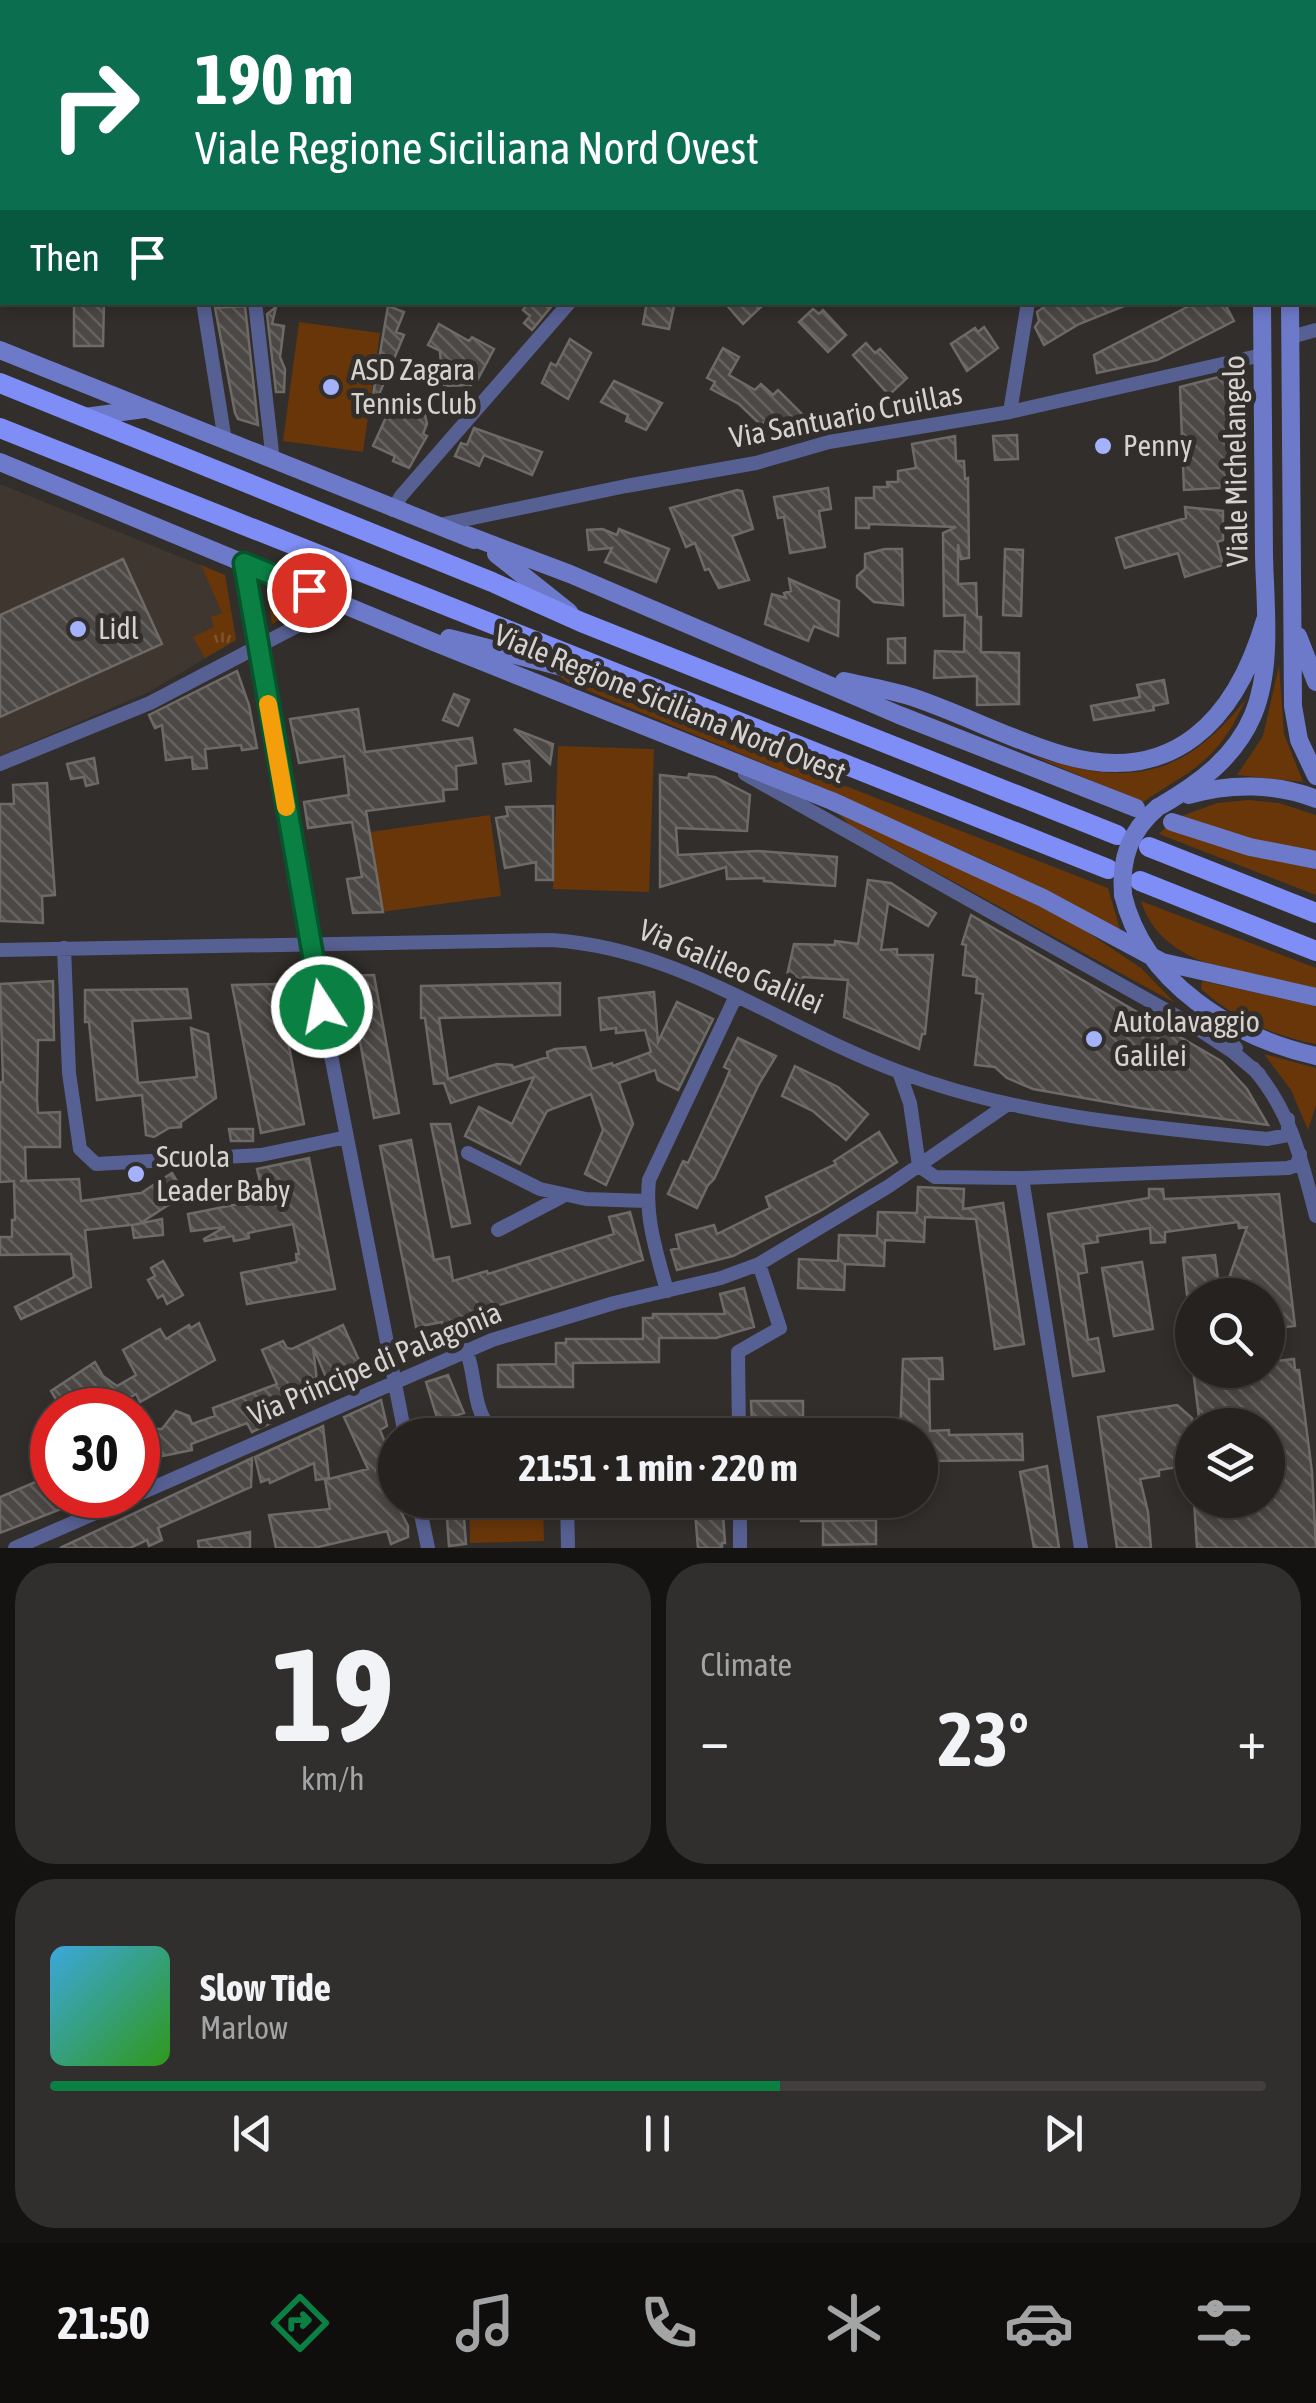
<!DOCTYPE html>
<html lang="en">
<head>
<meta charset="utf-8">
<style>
  body { margin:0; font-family:"Asap Condensed",sans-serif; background:#312f2d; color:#f1f3f6; height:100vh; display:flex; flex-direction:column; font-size:38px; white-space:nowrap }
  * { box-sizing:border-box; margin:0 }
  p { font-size:32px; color:#a3a4a5 }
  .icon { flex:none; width:55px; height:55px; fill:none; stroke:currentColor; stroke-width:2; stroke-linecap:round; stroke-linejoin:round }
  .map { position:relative; height:1548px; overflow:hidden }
  .sheet { display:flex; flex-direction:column; gap:15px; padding:15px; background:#141312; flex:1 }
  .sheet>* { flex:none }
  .hud { position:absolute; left:0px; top:0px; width:1318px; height:305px; box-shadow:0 5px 15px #0003,0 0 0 2px #423f3e; background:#0b6e4f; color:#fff; overflow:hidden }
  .tools { position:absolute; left:1175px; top:1278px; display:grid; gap:20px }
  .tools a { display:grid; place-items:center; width:110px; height:110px; border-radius:50%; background:#252220; box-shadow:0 5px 15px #0003,0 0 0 2px #423f3e; font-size:50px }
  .speed { position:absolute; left:30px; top:1388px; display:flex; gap:20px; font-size:50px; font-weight:700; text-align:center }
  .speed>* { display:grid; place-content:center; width:130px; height:130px; border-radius:50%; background:#252220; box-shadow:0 5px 15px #0003,0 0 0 2px #423f3e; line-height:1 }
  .speed .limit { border:15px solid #d22; background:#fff; color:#111 }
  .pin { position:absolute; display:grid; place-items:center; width:85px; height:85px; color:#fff; margin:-42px; border:5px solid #fff; border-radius:50%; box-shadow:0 2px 10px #0007 }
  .me { position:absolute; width:110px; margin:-55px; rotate:349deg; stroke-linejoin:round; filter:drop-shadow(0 0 8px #0008) }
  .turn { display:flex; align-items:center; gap:35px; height:210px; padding:0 30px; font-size:45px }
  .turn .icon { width:130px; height:130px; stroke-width:2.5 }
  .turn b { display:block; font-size:70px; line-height:85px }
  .then { display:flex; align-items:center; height:95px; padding:0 30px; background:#0003; gap:20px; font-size:38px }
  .big { font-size:75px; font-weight:700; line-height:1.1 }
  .sheet .widget { flex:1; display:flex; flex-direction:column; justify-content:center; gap:15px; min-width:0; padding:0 35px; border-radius:40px; background:#312f2d }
  .sheet .dial { align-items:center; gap:0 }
  .dial b { font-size:130px; line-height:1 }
  .song { display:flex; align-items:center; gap:30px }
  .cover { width:120px; height:120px; border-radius:15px; background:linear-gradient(135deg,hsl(200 70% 55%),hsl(110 70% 35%)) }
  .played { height:10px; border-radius:5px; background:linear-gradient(90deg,#0b8043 60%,#423f3e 60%) }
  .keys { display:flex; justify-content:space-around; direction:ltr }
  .heat { display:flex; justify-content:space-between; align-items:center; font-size:55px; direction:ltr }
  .sheet .tiles { flex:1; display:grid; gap:15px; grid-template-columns:1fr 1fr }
  .widget:last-child { grid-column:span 2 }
  .trip { position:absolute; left:378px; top:1418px; width:560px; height:100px; border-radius:50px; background:#252220; box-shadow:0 5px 15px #0003,0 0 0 2px #423f3e; font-weight:700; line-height:100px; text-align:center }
  .menu { display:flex; height:160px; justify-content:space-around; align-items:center; background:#0f0e0d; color:#a3a4a5 }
  .menu .icon { width:70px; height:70px }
  .menu .current { color:#0b8043 }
  .menu b { font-size:45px; color:#f1f3f6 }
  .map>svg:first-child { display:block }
</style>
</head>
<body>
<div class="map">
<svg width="1316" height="1548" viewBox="0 0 1316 1548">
  <defs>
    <pattern id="park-tufts" width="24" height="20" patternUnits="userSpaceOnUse" patternTransform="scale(2.5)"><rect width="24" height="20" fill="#683609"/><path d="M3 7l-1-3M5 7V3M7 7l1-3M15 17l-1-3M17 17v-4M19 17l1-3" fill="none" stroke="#7d522c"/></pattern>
    <pattern id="building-back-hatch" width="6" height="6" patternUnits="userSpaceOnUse" patternTransform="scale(2.5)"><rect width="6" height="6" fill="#4c4846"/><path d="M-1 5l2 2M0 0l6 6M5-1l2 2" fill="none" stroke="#656260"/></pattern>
  </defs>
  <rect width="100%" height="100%" fill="#312e2b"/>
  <path fill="#3f362f" d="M0,484l225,91 11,65 -87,52 -149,64z"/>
  <path fill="#683609" d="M299,322l81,11 -17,119 -80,-11z
    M201,565l24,10 6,35 -9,3z
    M267,592l36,15 -31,17z
    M1279,665l5,69 19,48 -66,-7 26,-39z
    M557,674l551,214 12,41 -119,-61 -185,-83 -249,-103z
    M1246,699c-29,63 -49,67 -103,103l-115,-48c97,33 152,28 218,-55z
    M558,746l96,3 -5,143 -96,-3z
    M1248,800l31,3 37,12v36l-53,-9 -84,-25 38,-14z
    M838,814l150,66 90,46 63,42 34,35 -325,-178z
    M490,815l11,81 -120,16 -11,-80z
    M1165,828l86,28 65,13v26l-157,-61z
    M1141,901l175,67v20c-61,-14 -154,-17 -175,-87z
    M1202,981l114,25v38c-42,-8 -83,-26 -115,-55z
    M1264,1054l52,14v37l-8,25 -17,-40z
    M469,1500h74l1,41 -74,2z"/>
  <path fill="url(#park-tufts)" d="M231,610l5,30 -31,18 -12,-21 21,-10 -3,-10z"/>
  <path fill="url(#building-back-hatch)" stroke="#6e6a67" stroke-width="2.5" d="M74,302h30l-1,44h-29z
    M529,302h26l-23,28 -8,-7 6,-7 -7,-6z
    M647,302h28l-6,27 -26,-5z
    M724,302h42l-23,22z
    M1051,302h81v1l-53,21 -35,21 -9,-18 4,-6 -2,-9z
    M1197,302h27l10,19 -77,39 -60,13 -3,-18z
    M245,306l13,119 -20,-6 -3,-6 -20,-105z
    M388,306l16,6 -8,20 8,3 -26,62 -5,-2z
    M276,307l-4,17 12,2 -4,31 5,12 -1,23h-8l-9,-78z
    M813,309l6,5 4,-4 23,25 -18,17 -29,-30z
    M439,324l30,17 3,-4 22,12 -16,30 -7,-4v10l-29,1 -2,-35 -12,-6z
    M984,327l14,21 -31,23 -16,-27 24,-16 3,4z
    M570,339l21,14 -23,46 -26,-16 9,-20 5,3z
    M866,343l9,10 5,-4 27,29 -18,17 -36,-40z
    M723,348l16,9 -10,18 26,15 6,-6 12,11 5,-5 24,24 -16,16 -15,-15 -10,10 -22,-21 -28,-15 4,-7 -8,-4z
    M1234,373l2,114 -52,3 -4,-103z
    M614,381l48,22 -16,27 -20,-9 2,-6 -27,-13z
    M393,402l32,13 2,9 -4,10 4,2 -18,32 -16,-7 2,-5 -22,-10z
    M474,428l68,24 -10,23 -48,-20 -5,11 -24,-10 6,-13 6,2z
    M1017,435l1,24 -23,1 -2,-24z
    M955,436l1,25h8l1,18 3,-1 1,80 -8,1 -3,-15v40l18,-1 1,34h4v35l38,1v51l-42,1v-29l-43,2 1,-27 29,1 1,-37 -21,1 -1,-83 13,-6 -87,-3v4h-13v-30h18v-11h14l-1,-5h11v-11l18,-3 -4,-24z
    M828,488l3,21 -12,2 6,36 -35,6 -6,-36 -6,1 -4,-21z
    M737,490l5,1 11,38 -21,7 17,44 -30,8 -10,-19 -4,1 -10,-27 -9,4 -16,-39z
    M1185,507l38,4v29l-6,2 6,23 -38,12 -7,-24 -53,15 -9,-30 70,-20z
    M602,529l15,6 2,-6 50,20 -13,33 -51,-20 7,-14 -23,2 -2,-20z
    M885,549h17l1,56 -29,-3 -17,-15v-11l8,-7v-15z
    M1005,549l18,1 -2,66 -18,-1z
    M123,559l39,85 -162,73v-102z
    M789,579l50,22 -1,35 -24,-10 -6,15 -43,-17 7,-30 14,4 -2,-5 7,-2z
    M905,638v25h-17v-24z
    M237,671l12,34 8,43 -15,2 -1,-5 -36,4 2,19 -14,1 -1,-12 -26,3 -4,-35 -7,3 -6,-13z
    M1164,680l4,23 -15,3 1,4 -60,10 -3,-14 49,-9 -3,-12z
    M454,694l15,6 -11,26 -15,-6z
    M358,709l7,43 107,-14 4,25 -20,3 1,23 -14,1 1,11 -78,10 17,101 -30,1 -6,-34 15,-2 -10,-55 -44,6 -4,-26 45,-7 -5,-39 -45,7 -9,-44z
    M514,729l39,15 -3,20z
    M94,758l4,25 -12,3 -2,-9 -13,2 -4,-15z
    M529,761l2,20 -25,3 -3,-20z
    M689,774l26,3 35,18 -3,36 -71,-3 2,27 80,-4 79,6 -2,29 -71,-5v-3l-37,1 -1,-12 -66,20v-112l28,3z
    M47,783l8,112 -13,1 1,27 -43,-2v-117h14l-1,-19z
    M553,806v74h-17v-18l-31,6 -9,-50 12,-2 -2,-9z
    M868,880l23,3 45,30 -8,13 -40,-23 -7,47 16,-1v6h36l-8,79h-3l-3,15 -75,-32 4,-37 -45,-3 -6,18 -13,-6 10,-45 41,1v-4l23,3z
    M971,915l250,146 26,28 21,36 -128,-17 -107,-19 -26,-11 -12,-11 -20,-2 8,-71 -7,-1 1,-16 -14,-2 3,-30 -4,-1z
    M374,975l25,138 -25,5 -26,-142z
    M53,981l1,59h-16l-1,59 1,14 22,-1v35h-35l1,33 -6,1 59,-2 2,22 60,-8 31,-20 13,21 -46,30 -54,6 6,57 -70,32 -6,-12 59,-30 -3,-23 -71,1v-18h12v-17h3l-1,-39 -14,1v-100h3l-3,-98z
    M560,983v32l-121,3 9,61 49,-15 15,1 1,3 35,-11 -1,-5 8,-3 30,-2 7,22 20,-6 1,3 38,-14 -6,-22 -29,3v-5l-15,2 -2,-32 55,-6 4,50 19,-40 36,17 -35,71 -20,-10 -3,-10 -36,13 14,41 -27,61 -21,-11 18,-44 -12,-36 -44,17 -27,53 -55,-28 14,-29 33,17 22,-47 -83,26 -7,-20 -10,1 -9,-66h-4v-32z
    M277,984l27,140 -43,9 -29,-148z
    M187,989l4,29 -59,3 6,62 59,-6 -6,-49 17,6 8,64 -35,24v5l-12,1 -15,9 -8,-2 -4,-40 -45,5 -8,-78h-4v-32z
    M738,1038l38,18 -17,28 -45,95 -6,6 -11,23 -29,-14 15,-33 5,2 37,-81 5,-12 -6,-3z
    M795,1066l43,21 30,27 -22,26 -33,-29 -31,-15z
    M431,1124h19l20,99 -18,4z
    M229,1129h24v12h-22z
    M879,1132l18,30 -75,48 -89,46 -56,14 -6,-20 8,-2 -3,-13 38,-10 3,9 53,-26 -4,-11 70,-33 -2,-3z
    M411,1140l23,120 15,-3 4,24 34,-10 1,3 126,-40 -5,-17 21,-5 13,48 -185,58 3,18 -15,7 -4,-21 -26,5 -36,-181z
    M309,1158l26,131 -88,15 -6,-31 56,-11 -1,-8h3l-6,-30 -45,9 1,5 -15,3 -1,-5 -28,5 -1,-2 21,-12 -34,4 -3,-17 76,-15 -7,-30z
    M918,1187l46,2 -1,20 40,-6 21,141 -29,5 -19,-130 -51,-2 -1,25 -39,-2 -1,26 -39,-2 -1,26 -46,-2 1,-29 39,2 1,-26 38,1 1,-24 39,1z
    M1149,1189h14l1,10 115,-5 16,132 -27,3v-34h-45l24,-68 -8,1 -1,-6 -73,10v10l-14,1 -1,-15 -53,8 1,6 -15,2 4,28 -9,2 10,66 10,-2 6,33 -31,5 -25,-162 101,-16z
    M162,1219l1,16 -29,3 -2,-13z
    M1215,1255l5,40h-33l-4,-37z
    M163,1261l20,34 -16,9 -4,-9 -5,3 -10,-18 7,-4 -4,-8z
    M1142,1262l11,67 -39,7 -12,-68z
    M744,1288l10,39 -38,11h-57v24l-86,1v24h-75v-22l58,-1v-21h10v-4h77v-21h10v-4h72l-5,-20z
    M199,1323l16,37 -75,42 -4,-8 -28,16h-46l-11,-19 44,-29 8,14 14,10 19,-11 -13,-25 37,-21 6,10 23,-14 2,3z
    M343,1325l20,44 -34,15 -16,-37 5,42 -50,23 3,11 -19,9 -5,-9 -56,21 1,6 -39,8v-29h9l14,-18 13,5 3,8 23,-8 -2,-8 64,-24 -15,-34 21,-9 4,7 5,1z
    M942,1358l1,21h-14l1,52 19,-1v5l73,-1 1,26 -97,1 -1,-18h-5v-8h-20l3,-76z
    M1294,1359l1,11h4l13,102 4,76h-119l-3,-48h74v-75h-68l-7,-55h75v-8z
    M448,1375l16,38 -26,8 -12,-39z
    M381,1400l6,26 -7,4 15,37v33l13,26v11l-17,7 -4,-13 -73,17h-38l-7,-33 61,-6 -5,-29 43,-11 -24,-52z
    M751,1401h52v24h-51z
    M1177,1405l15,13v47l-33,5v6l-19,3 8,33 3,36h-34l-19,-131z
    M323,1426l6,52 -13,2 -2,-17 -44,20 -1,-4 -8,3 -6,-25z
    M252,1458l-1,29 -93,41 4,12 -13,6 -2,-6 -17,8h-70z
    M1047,1466l12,82h-25l-14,-76z
    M52,1475v20l42,1 -94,37v-36z
    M694,1500h28l3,43h-3v5h-24z
    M800,1500h31v21h-30z
    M464,1517l2,27 -17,2 -2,-28z
    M876,1520v24l-53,1v-24z
    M250,1532v16h-51l-1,-7z"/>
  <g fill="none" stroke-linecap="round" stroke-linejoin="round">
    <path stroke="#576092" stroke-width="14" d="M143,0l1,2
      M220,0l1,2
      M705,2v-2
      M1163,2l1,-2
      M203,302l22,139
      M255,302l18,159
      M1291,337l25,-7
      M1010,412l18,-110
      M393,510l8,-14 169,-194
      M439,525l187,-39 130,-23 73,-21 181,-30 252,-57
      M243,563l70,400 92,472
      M0,764l150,-61 191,-100
      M745,774l444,249 44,29 26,22
      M64,948l5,125 11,76 16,15 165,-9 86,-18
      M0,950l552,-10c132,9 228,88 348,132 116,44 244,55 367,67l21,-4v-16
      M1204,1011l32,37
      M1253,1068c38,43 49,94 63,148
      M899,1072l11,31 9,63
      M468,1153l72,36 46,10 61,2
      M919,1166l16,11 87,1 266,-10 9,-3 3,-11
      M1022,1178l59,370
      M498,1230l67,-35
      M667,1291c-10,-37 -22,-72 -18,-111l87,-184
      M466,1350c10,23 6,57 23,76l70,-2 6,2v9
      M739,1435l-1,-83 42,-24 -21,-64
      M418,1500l10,48
      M567,1500l1,48
      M740,1500v48
      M15,1548l477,-208 122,-37 107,-25 38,-14 130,-78 119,-82"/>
    <path stroke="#6d7aca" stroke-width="18" d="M1259,0v2
      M1290,0v2
      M1290,302l3,404 6,34 17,36
      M0,350l474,190
      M85,417l59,-8
      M0,462l436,181 396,158 211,97 119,64 154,35
      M467,535l103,39 329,141 237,93
      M496,554l73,58
      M1298,636l18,46
      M449,638l164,42
      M844,681c22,5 46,9 68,16 51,17 99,43 151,58 111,32 173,-36 202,-135
      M1189,795c40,-12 88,-12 127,4
      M1162,805c39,-23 73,-48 91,-90 20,-48 12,-109 11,-160 -1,-84 -2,-168 -2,-253
      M1172,822l78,25 66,13
      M1123,895c21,88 110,142 193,161"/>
    <path stroke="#7f8ef6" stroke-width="20" d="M0,383l492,199 89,40 536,213
      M0,428l1108,441
      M1149,847l167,66
      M1140,881l176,70"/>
    <path stroke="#6d7aca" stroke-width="18" d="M1123,895c-3,-37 7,-64 35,-88"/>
  </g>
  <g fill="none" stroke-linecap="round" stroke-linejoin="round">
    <g stroke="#07532c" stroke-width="25">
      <path id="route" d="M309,590l-65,-27 78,444"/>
    </g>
    <use href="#route" stroke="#0b8043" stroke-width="18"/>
    <path stroke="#f59e0b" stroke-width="18" d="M268,704l18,103"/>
  </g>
  <g fill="#a4b2fc" stroke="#312e2b" stroke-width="4">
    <circle cx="331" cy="387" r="10"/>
    <circle cx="1103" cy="446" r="10"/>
    <circle cx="78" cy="629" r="10"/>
    <circle cx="1094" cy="1039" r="10"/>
    <circle cx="136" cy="1174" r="10"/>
  </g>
  <g text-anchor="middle" stroke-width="10" stroke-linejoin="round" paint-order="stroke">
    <g font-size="30" fill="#d5d2d0" stroke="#312e2b" text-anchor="start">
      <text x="351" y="380">ASD Zagara<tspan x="351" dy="34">Tennis Club</tspan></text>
      <text x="1123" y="456">Penny</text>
      <text x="98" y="639">Lidl</text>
      <text x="1114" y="1032">Autolavaggio<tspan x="1114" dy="34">Galilei</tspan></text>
      <text x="156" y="1167">Scuola<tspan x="156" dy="34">Leader Baby</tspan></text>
    </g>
    <g font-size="30" fill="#d5d2d0" stroke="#312e2b">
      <text transform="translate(846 416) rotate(-11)" y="10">Via Santuario Cruillas</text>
      <text transform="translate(1236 461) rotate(-91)" y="10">Viale Michelangelo</text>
      <text transform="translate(670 704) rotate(22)" y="10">Viale Regione Siciliana Nord Ovest</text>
      <text transform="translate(731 967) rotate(23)" y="10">Via Galileo Galilei</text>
      <text transform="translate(375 1364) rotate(-23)" y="10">Via Principe di Palagonia</text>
    </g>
  </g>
</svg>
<div class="tools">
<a><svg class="icon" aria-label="search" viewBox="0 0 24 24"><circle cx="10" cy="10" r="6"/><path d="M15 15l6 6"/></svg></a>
<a><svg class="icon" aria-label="layers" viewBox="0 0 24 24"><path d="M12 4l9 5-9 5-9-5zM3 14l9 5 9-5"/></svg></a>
</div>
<div class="speed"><div class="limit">30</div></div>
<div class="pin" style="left:309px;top:590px;background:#d93025"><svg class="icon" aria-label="arrive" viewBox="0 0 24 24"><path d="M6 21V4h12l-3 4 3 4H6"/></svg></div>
<svg class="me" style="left:322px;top:1007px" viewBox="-20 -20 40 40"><circle r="17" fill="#0b8043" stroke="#fff" stroke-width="3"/><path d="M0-11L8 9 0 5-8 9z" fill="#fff"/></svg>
<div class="trip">21:51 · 1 min · 220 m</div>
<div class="hud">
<div class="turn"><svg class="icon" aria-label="right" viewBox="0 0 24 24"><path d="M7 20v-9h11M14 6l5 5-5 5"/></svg><div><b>190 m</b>Viale Regione Siciliana Nord Ovest</div></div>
<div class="then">Then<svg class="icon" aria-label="arrive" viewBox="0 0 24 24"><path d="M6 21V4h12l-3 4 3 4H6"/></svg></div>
</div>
</div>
<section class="sheet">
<div class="tiles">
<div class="widget dial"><b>19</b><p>km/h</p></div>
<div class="widget"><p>Climate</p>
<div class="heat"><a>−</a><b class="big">23°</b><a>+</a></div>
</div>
<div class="widget">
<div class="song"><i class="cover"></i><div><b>Slow Tide</b><p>Marlow</p></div></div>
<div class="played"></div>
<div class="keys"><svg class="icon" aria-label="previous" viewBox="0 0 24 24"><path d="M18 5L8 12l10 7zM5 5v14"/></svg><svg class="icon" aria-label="pause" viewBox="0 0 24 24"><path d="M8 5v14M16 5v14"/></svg><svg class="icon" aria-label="next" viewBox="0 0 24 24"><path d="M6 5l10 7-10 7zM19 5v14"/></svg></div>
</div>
</div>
</section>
<nav class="menu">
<b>21:50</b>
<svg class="icon current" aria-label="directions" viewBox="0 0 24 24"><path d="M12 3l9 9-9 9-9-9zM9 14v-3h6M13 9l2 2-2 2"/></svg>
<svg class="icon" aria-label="music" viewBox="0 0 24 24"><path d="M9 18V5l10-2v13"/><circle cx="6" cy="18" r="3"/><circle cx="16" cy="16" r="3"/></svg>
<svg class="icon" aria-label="phone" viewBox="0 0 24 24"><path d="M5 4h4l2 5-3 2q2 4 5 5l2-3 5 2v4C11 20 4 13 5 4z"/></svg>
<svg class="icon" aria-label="climate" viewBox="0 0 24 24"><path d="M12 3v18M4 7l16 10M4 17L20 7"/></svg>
<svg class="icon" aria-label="car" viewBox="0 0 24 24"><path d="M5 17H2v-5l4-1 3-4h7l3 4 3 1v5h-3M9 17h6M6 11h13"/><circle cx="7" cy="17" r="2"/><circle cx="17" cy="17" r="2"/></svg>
<svg class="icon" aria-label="filters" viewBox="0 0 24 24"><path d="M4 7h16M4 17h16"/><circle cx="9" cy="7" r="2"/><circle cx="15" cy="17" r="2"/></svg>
</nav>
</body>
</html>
